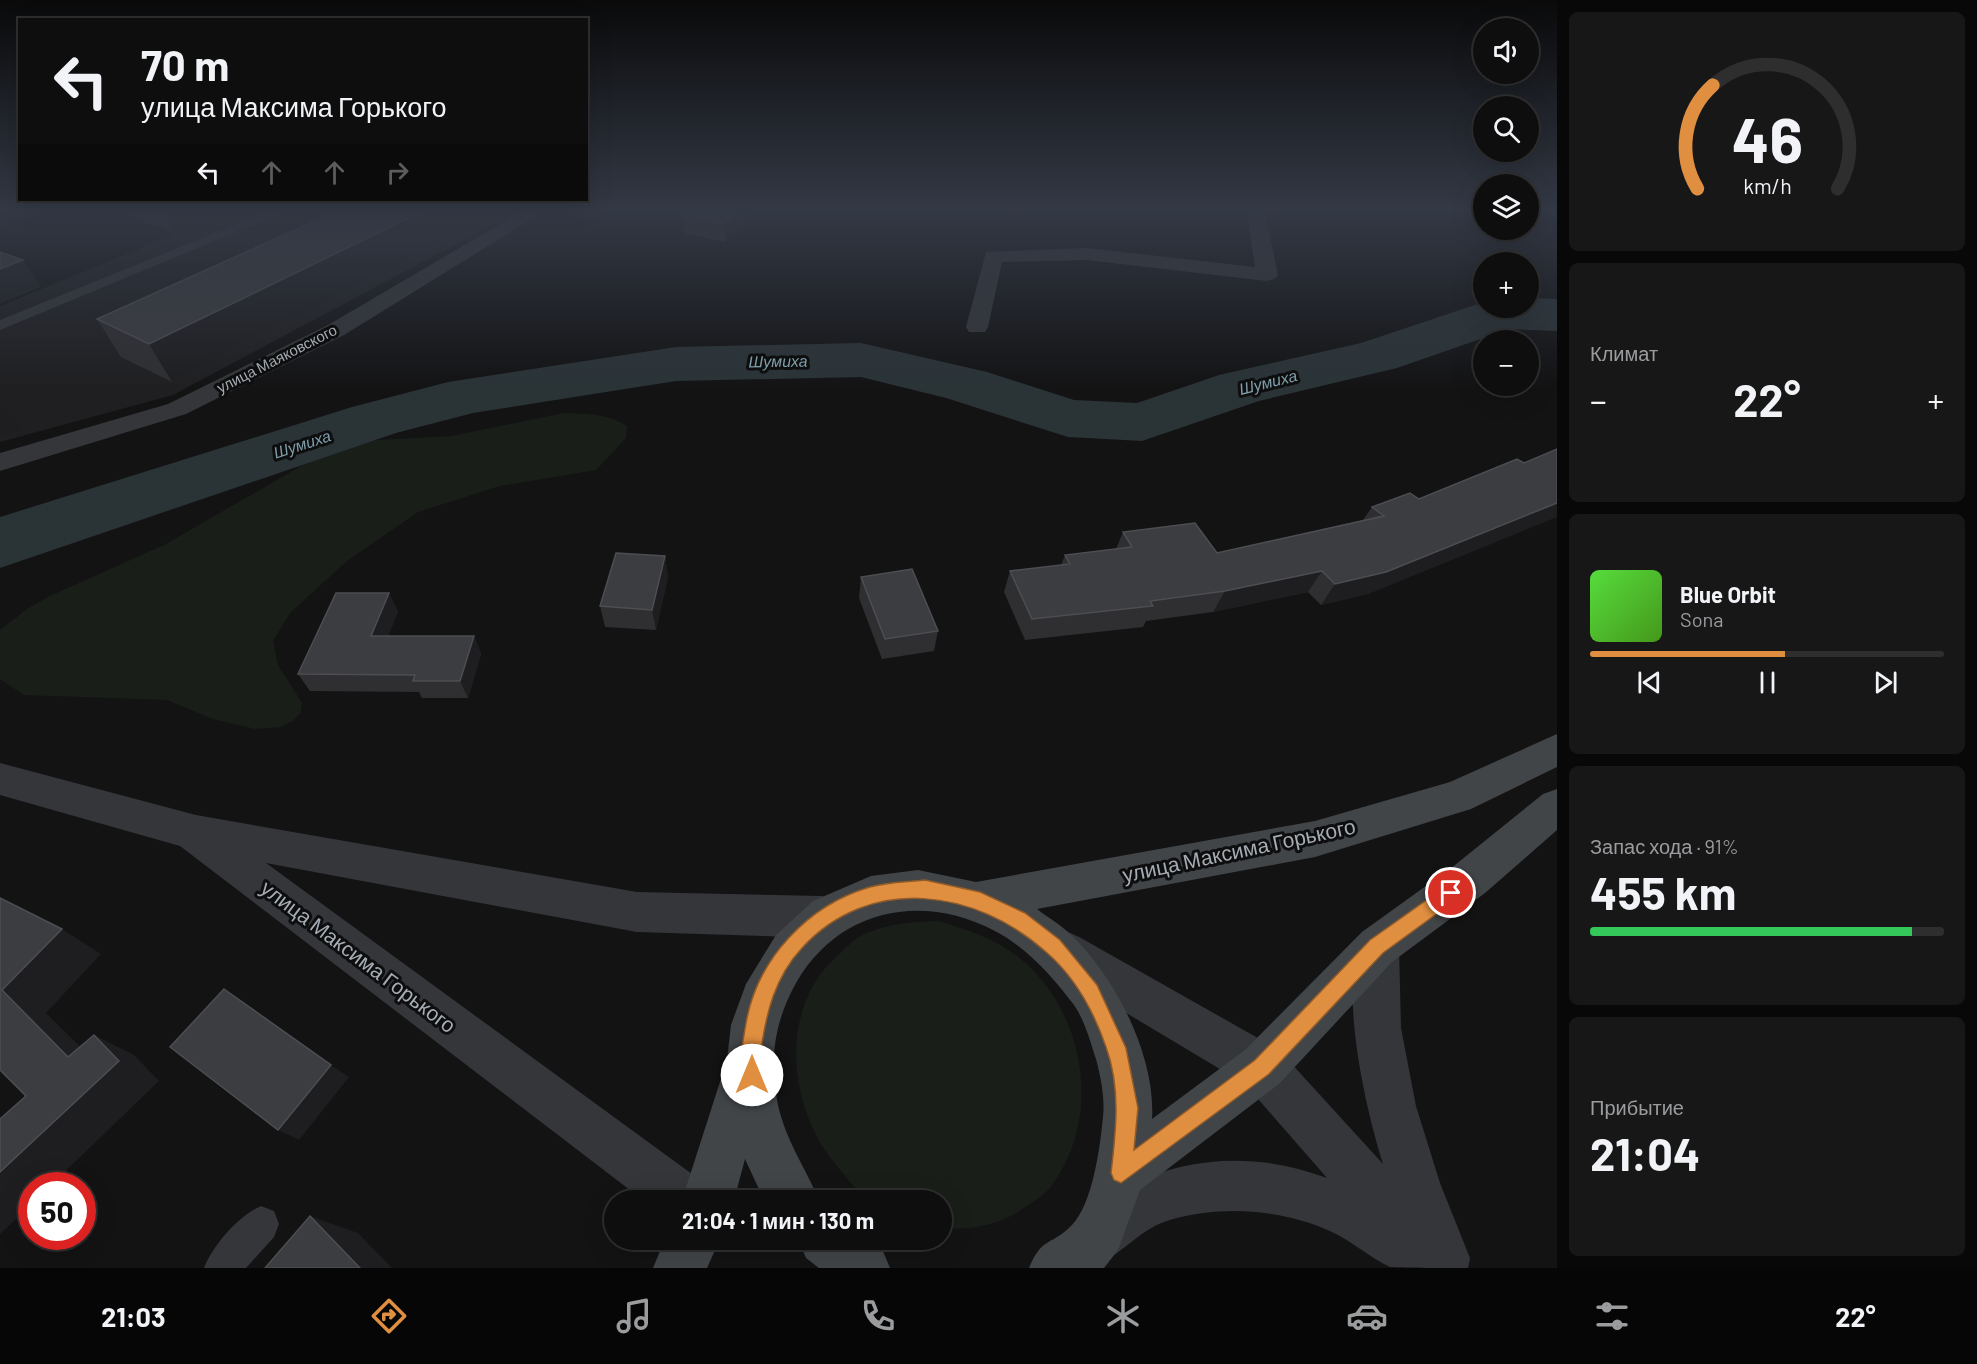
<!DOCTYPE html>
<html lang="ru">
<head>
<meta charset="utf-8">
<style>
  body { margin:0; font-family:Barlow,sans-serif; background:#171718; color:#f1f3f6; height:100vh; display:flex; flex-direction:column; font-size:22px; white-space:nowrap }
  * { box-sizing:border-box; margin:0 }
  p { font-size:20px; color:#9b9c9e }
  .icon { flex:none; width:33px; height:33px; fill:none; stroke:currentColor; stroke-width:2; stroke-linecap:round; stroke-linejoin:round }
  .map { position:relative; flex:1; overflow:hidden }
  .sheet { display:flex; flex-direction:column; gap:12px; padding:12px; background:#080808; width:420px }
  .sheet>* { flex:none }
  .top-card { position:absolute; left:18px; top:18px; width:570px; height:183px; border-radius:0px; box-shadow:0 6px 24px #0002,0 0 0 2px #2e2e2f; background:#0e0e0f; color:#f1f3f6; overflow:hidden }
  .tools { position:absolute; left:1473px; top:18px; display:grid; gap:12px }
  .tools a { display:grid; place-items:center; width:66px; height:66px; border-radius:50%; background:#0e0e0f; box-shadow:0 6px 24px #0002,0 0 0 2px #2e2e2f; font-size:30px }
  .speed { position:absolute; left:18px; top:1172px; display:flex; gap:12px; font-size:30px; font-weight:700; text-align:center }
  .speed>* { display:grid; place-content:center; width:78px; height:78px; border-radius:50%; background:#0e0e0f; box-shadow:0 6px 24px #0002,0 0 0 2px #2e2e2f; line-height:1 }
  .speed .limit { border:9px solid #d22; background:#fff; color:#111 }
  .pin { position:absolute; display:grid; place-items:center; width:51px; height:51px; color:#fff; margin:-26px; border:3px solid #fff; border-radius:50%; box-shadow:0 2px 6px #0007 }
  .me { position:absolute; width:66px; margin:-33px; rotate:0deg; stroke-linejoin:round; filter:drop-shadow(0 0 4px #0008) }
  .turn { display:flex; align-items:center; gap:21px; height:126px; padding:0 24px; font-size:27px }
  .turn .icon { width:78px; height:78px; stroke-width:2.5 }
  .turn b { display:block; font-size:42px; line-height:51px }
  .lanes { display:flex; align-items:center; height:57px; padding:0 24px; background:#0003; justify-content:center; gap:30px; direction:ltr }
  .lanes .off { opacity:.35 }
  .big { font-size:45px; font-weight:700; line-height:1.1 }
  .sheet .widget { flex:1; display:flex; flex-direction:column; justify-content:center; gap:9px; min-width:0; padding:0 21px; border-radius:9px; background:#171718 }
  .sheet .dial { align-items:center; gap:0 }
  .dial svg { height:156px; overflow:visible; fill:none; stroke:#2e2e2f; stroke-width:7; stroke-linecap:round; text-anchor:middle }
  .dial text { fill:#f1f3f6; stroke:none }
  .song { display:flex; align-items:center; gap:18px }
  .cover { width:72px; height:72px; border-radius:9px; background:linear-gradient(135deg,hsl(110 70% 55%),hsl(100 70% 35%)) }
  .played { height:6px; border-radius:3px; background:linear-gradient(90deg,#e08e3f 55%,#2e2e2f 55%) }
  .keys { display:flex; justify-content:space-around; direction:ltr }
  .heat { display:flex; justify-content:space-between; align-items:center; font-size:33px; direction:ltr }
  .charge { height:9px; border-radius:4px; background:linear-gradient(90deg,#34c759 91%,#2e2e2f 0) }
  .trip { position:absolute; left:604px; top:1190px; width:348px; height:60px; border-radius:30px; background:#0e0e0f; box-shadow:0 6px 24px #0002,0 0 0 2px #2e2e2f; font-weight:700; line-height:60px; text-align:center }
  .tab-bar { display:flex; height:96px; justify-content:space-around; align-items:center; background:#060606; color:#9b9c9e }
  .tab-bar .icon { width:42px; height:42px }
  .tab-bar .on { color:#e08e3f }
  .tab-bar b { font-size:27px; color:#f1f3f6 }
  main { display:flex; flex:1; min-height:0 }
  .map>svg:first-child { display:block }
</style>
</head>
<body>
<main>
<div class="map">
<svg width="1557" height="1268" viewBox="0 0 1557 1268">
  <rect width="100%" height="100%" fill="#131314"/>
  <path fill="#1f1f21" d="M229,212h263l15,5 -334,178 -173,47v-136z"/>
  <path fill="#191e19" d="M564,413c23,1 42,0 63,13l-1,12 -30,32 -96,16 -82,26 -71,49 -57,52 -17,28 5,24 24,38 -1,9 -8,9 -13,6 -25,2 -42,-10 -46,-19 -143,-5 -24,-16v-49l27,-21 23,-13 116,-52 135,-78 36,-16 39,-10 76,-4z
    M939,921c30,9 57,18 82,38 66,55 82,162 28,230 -6,7 -17,13 -25,19 -23,16 -54,24 -82,19v-27c-19,0 -51,4 -69,0 -15,-4 -26,-23 -36,-34 -49,-57 -60,-158 1,-211 7,-6 14,-14 21,-18 26,-14 52,-15 80,-16z"/>
  <g fill="none" stroke-linecap="round" stroke-linejoin="round">
    <path fill="#2a3336" fill-rule="evenodd" d="M1528,298l29,1v32l-48,-2 -112,39 -138,33 -117,40 -74,-4 -122,-39 -85,-21 -185,4 -203,32 -77,20 -396,135v-51l352,-110 96,-25 228,-35 185,-4 126,29 87,28 63,3 82,-28 142,-32 123,-41v6h44z"/>
    <path fill="#343639" fill-rule="evenodd" d="M267,212h17l-284,118v-10z
      M261,1206l13,5 5,13 -5,13 -28,31h-42c9,-23 34,-52 57,-62z"/>
    <path fill="#343639" fill-rule="evenodd" d="M521,212h22l-199,123 -158,79 -186,57v-18l168,-49 160,-79z
      M1247,212h18l13,63 -4,4 -7,2 -180,-21 -85,2 -14,65 -3,5h-16l-3,-5 20,-75 101,-4 168,19z
      M1377,925l15,7 7,15 2,81 15,78 24,77 30,75 -2,10c-15,0 -66,0 -78,-1 -20,-9 -38,-26 -58,-35 -50,-23 -110,-27 -162,-12 -29,8 -46,33 -73,45l-19,-8 -8,-19c12,-28 33,-41 60,-54 64,-29 131,-31 197,-6l-82,-94 -194,-116 -7,-15 7,-15 15,-7 15,7 198,112 104,114c-18,-58 -45,-175 -21,-232z"/>
    <path fill="#343639" fill-rule="evenodd" d="M0,763l196,52 441,77 185,4 15,6 6,15 -6,15 -15,6 -185,-6 -371,-69 437,319 8,18h-68l-463,-354 -180,-51z"/>
    <path fill="#424548" fill-rule="evenodd" d="M1557,734v33l-86,42 -156,48 -278,52c10,8 23,15 33,25 45,42 86,122 82,185l93,-69 117,-118 93,-67 88,-71 14,-5v41l-72,63 -93,69 -113,122 -139,106 -22,60 -14,18h-75c13,-32 23,-22 43,-43 21,-22 28,-78 31,-108 2,-19 -2,-39 -7,-58 -6,-18 -11,-38 -22,-54 -21,-28 -48,-58 -79,-74 -73,-39 -157,-22 -199,52 -22,40 -27,77 -18,122 8,36 27,62 41,95h-55l-19,-41 -11,41h-52l45,-140 4,-35 15,-41 30,-49 37,-34 58,-25 47,-6 58,12 339,-61 135,-39z
      M665,1239h55l-13,29h-54z
      M798,1239h71l13,10 8,19h-71l-13,-10z"/>
  </g>
  <path fill="#2f2f32" d="M122,212h104l-51,21 -53,-20z
    M760,212l-35,30 -41,-9 -1,-19z
    M494,215l-322,167 -51,-25 -24,-38z
    M1410,493l-39,100 -50,12 -13,-13 -95,20 -67,9 -3,6 -118,13 -21,-48 6,-21 51,-6 4,-10 51,-6 7,-17 94,21 146,-33 9,-13z
    M665,556l3,21 -12,53 -51,-3 -5,-21z
    M861,577l77,54 -4,20 -52,8 -23,-61z
    M398,611l-10,25h86l7,18 -13,44h-46l-3,-6 -109,-1 -12,-17z"/>
  <path fill="#1e1e20" d="M164,212h62l-51,21z
    M421,212h72l1,3 -322,167 -23,-38z
    M738,212h22l-35,30 -1,-19z
    M23,260l18,27 -41,17v-35z
    M0,402l23,28 -23,6z
    M1557,503v14l-186,76 -50,12 14,-21z
    M665,556l3,21 -12,53 -4,-20z
    M1322,571l-14,21 -95,20 12,-21z
    M389,593l9,18 -17,43 -10,-18z
    M474,636l7,18 -13,44 -8,-17z
    M62,929l39,25 -55,59 61,60 -13,-38 40,20 25,26 -108,104h-19v19l-32,30v-62l68,-115 -66,-67z
    M331,1065l18,12 -50,63 -21,-10z
    M310,1216l48,17 34,35h-32z"/>
  <path fill="#3c3d40" stroke="#4c4e52" stroke-width="1.5" d="M335,212h86l-272,132 -52,-25z
    M686,212h52l-14,11 -41,-9z
    M0,252l23,8 -23,9z
    M1557,449v54l-171,69 -51,12 -13,-13 -97,20 -75,10 3,5 -121,13 -22,-48 60,-7 -5,-9 67,-8 -9,-15 72,-9 22,30 167,-37 -12,-9 38,-14 9,6 98,-40 7,4z
    M616,553l49,3 -13,54 -52,-4z
    M912,569l26,62 -53,8 -24,-62z
    M336,593h53l-18,43h103l-14,45h-47l2,-6 -117,-1z
    M0,898l62,31 -60,61 66,67 26,-22 25,26 -119,111v-53l26,-23 -26,-26z
    M224,989l107,76 -53,65 -108,-83z
    M310,1216l50,52h-95z"/>
  <linearGradient id="sky" x2="0" y2="1"><stop stop-color="#0a0a0b"/><stop offset="0.54" stop-color="#333945"/><stop offset="1" stop-color="#333945" stop-opacity="0"/></linearGradient>
  <rect width="1557" height="389" fill="url(#sky)"/>
  <path fill="#e08e3f" stroke="#925c29" stroke-width="1.5" d="M925,880l55,12 45,21 35,27 37,45 29,63 12,60 -4,42 121,-90 115,-120 75,-53 6,-2 6,2 3,6 -3,6 -74,54 -114,121 -148,109 -7,-3 -3,-7c5,-43 10,-85 -5,-126 -12,-35 -32,-71 -60,-95 -70,-63 -176,-78 -244,-4 -27,29 -36,65 -41,103 -2,11 2,21 -2,31l-7,3 -7,-3c-8,-19 -2,-39 1,-59 11,-64 62,-118 124,-136 17,-5 37,-5 55,-7z"/>
  <g text-anchor="middle" stroke-width="6" stroke-linejoin="round" paint-order="stroke">
    <g font-size="15" fill="#a5acb3" stroke="#0e0e0f">
      <text transform="translate(277 359) rotate(-27)" y="5">улица Маяковского</text>
    </g>
    <g font-size="16" font-style="italic" fill="#7f9eab" stroke="#0e0e0f">
      <text transform="translate(778 361) rotate(-1)" y="6">Шумиха</text>
      <text transform="translate(1268 382) rotate(-14)" y="6">Шумиха</text>
      <text transform="translate(302 444) rotate(-18)" y="6">Шумиха</text>
    </g>
    <g font-size="21" fill="#a5acb3" stroke="#0e0e0f">
      <text transform="translate(1239 851) rotate(-12)" y="7">улица Максима Горького</text>
      <text transform="translate(358 957) rotate(37)" y="7">улица Максима Горького</text>
    </g>
  </g>
</svg>
<div class="tools">
<a><svg class="icon" aria-label="sound" viewBox="0 0 24 24"><path d="M4 9h4l5-4v14l-5-4H4zM17 9q2 3 0 6"/></svg></a>
<a><svg class="icon" aria-label="search" viewBox="0 0 24 24"><circle cx="10" cy="10" r="6"/><path d="M15 15l6 6"/></svg></a>
<a><svg class="icon" aria-label="layers" viewBox="0 0 24 24"><path d="M12 4l9 5-9 5-9-5zM3 14l9 5 9-5"/></svg></a>
<a>+</a>
<a>−</a>
</div>
<div class="speed"><div class="limit">50</div></div>
<div class="pin" style="left:1451px;top:893px;background:#d93025"><svg class="icon" aria-label="arrive" viewBox="0 0 24 24"><path d="M6 21V4h12l-3 4 3 4H6"/></svg></div>
<svg class="me" style="left:752px;top:1075px" viewBox="-20 -20 40 40"><circle r="19" fill="#fff"/><path d="M0-13L10 11 0 6-10 11z" fill="#e08e3f"/></svg>
<div class="trip">21:04 · 1 мин · 130 m</div>
<div class="top-card">
<div class="turn"><svg class="icon" aria-label="left" viewBox="0 0 24 24"><path d="M17 20v-9H6M10 6l-5 5 5 5"/></svg><div><b>70 m</b>улица Максима Горького</div></div>
<div class="lanes"><svg class="icon" aria-label="left" viewBox="0 0 24 24"><path d="M17 20v-9H6M10 6l-5 5 5 5"/></svg><svg class="icon off" aria-label="ahead" viewBox="0 0 24 24"><path d="M12 20V5M6 11l6-6 6 6"/></svg><svg class="icon off" aria-label="ahead" viewBox="0 0 24 24"><path d="M12 20V5M6 11l6-6 6 6"/></svg><svg class="icon off" aria-label="right" viewBox="0 0 24 24"><path d="M7 20v-9h11M14 6l5 5-5 5"/></svg></div>
</div>
</div>
<section class="sheet">
<div class="widget dial"><svg viewBox="0 0 100 80">
<path d="M14 69A42 42 0 1 1 86 69"/>
<path d="M14 69A42 42 0 0 1 22 16" stroke="#e08e3f"/>
<text x="50" y="56" font-size="32" font-weight="700">46</text>
<text x="50" y="72" font-size="11">km/h</text>
</svg></div>
<div class="widget"><p>Климат</p>
<div class="heat"><a>−</a><b class="big">22°</b><a>+</a></div>
</div>
<div class="widget">
<div class="song"><i class="cover"></i><div><b>Blue Orbit</b><p>Sona</p></div></div>
<div class="played"></div>
<div class="keys"><svg class="icon" aria-label="previous" viewBox="0 0 24 24"><path d="M18 5L8 12l10 7zM5 5v14"/></svg><svg class="icon" aria-label="pause" viewBox="0 0 24 24"><path d="M8 5v14M16 5v14"/></svg><svg class="icon" aria-label="next" viewBox="0 0 24 24"><path d="M6 5l10 7-10 7zM19 5v14"/></svg></div>
</div>
<div class="widget"><p>Запас хода · 91%</p><b class="big">455 km</b><div class="charge"></div></div>
<div class="widget"><p>Прибытие</p><b class="big">21:04</b></div>
</section>
</main>
<nav class="tab-bar">
<b>21:03</b>
<svg class="icon on" aria-label="directions" viewBox="0 0 24 24"><path d="M12 3l9 9-9 9-9-9zM9 14v-3h6M13 9l2 2-2 2"/></svg>
<svg class="icon" aria-label="music" viewBox="0 0 24 24"><path d="M9 18V5l10-2v13"/><circle cx="6" cy="18" r="3"/><circle cx="16" cy="16" r="3"/></svg>
<svg class="icon" aria-label="phone" viewBox="0 0 24 24"><path d="M5 4h4l2 5-3 2q2 4 5 5l2-3 5 2v4C11 20 4 13 5 4z"/></svg>
<svg class="icon" aria-label="climate" viewBox="0 0 24 24"><path d="M12 3v18M4 7l16 10M4 17L20 7"/></svg>
<svg class="icon" aria-label="car" viewBox="0 0 24 24"><path d="M5 17H2v-5l4-1 3-4h7l3 4 3 1v5h-3M9 17h6M6 11h13"/><circle cx="7" cy="17" r="2"/><circle cx="17" cy="17" r="2"/></svg>
<svg class="icon" aria-label="filters" viewBox="0 0 24 24"><path d="M4 7h16M4 17h16"/><circle cx="9" cy="7" r="2"/><circle cx="15" cy="17" r="2"/></svg>
<b>22°</b>
</nav>
</body>
</html>
